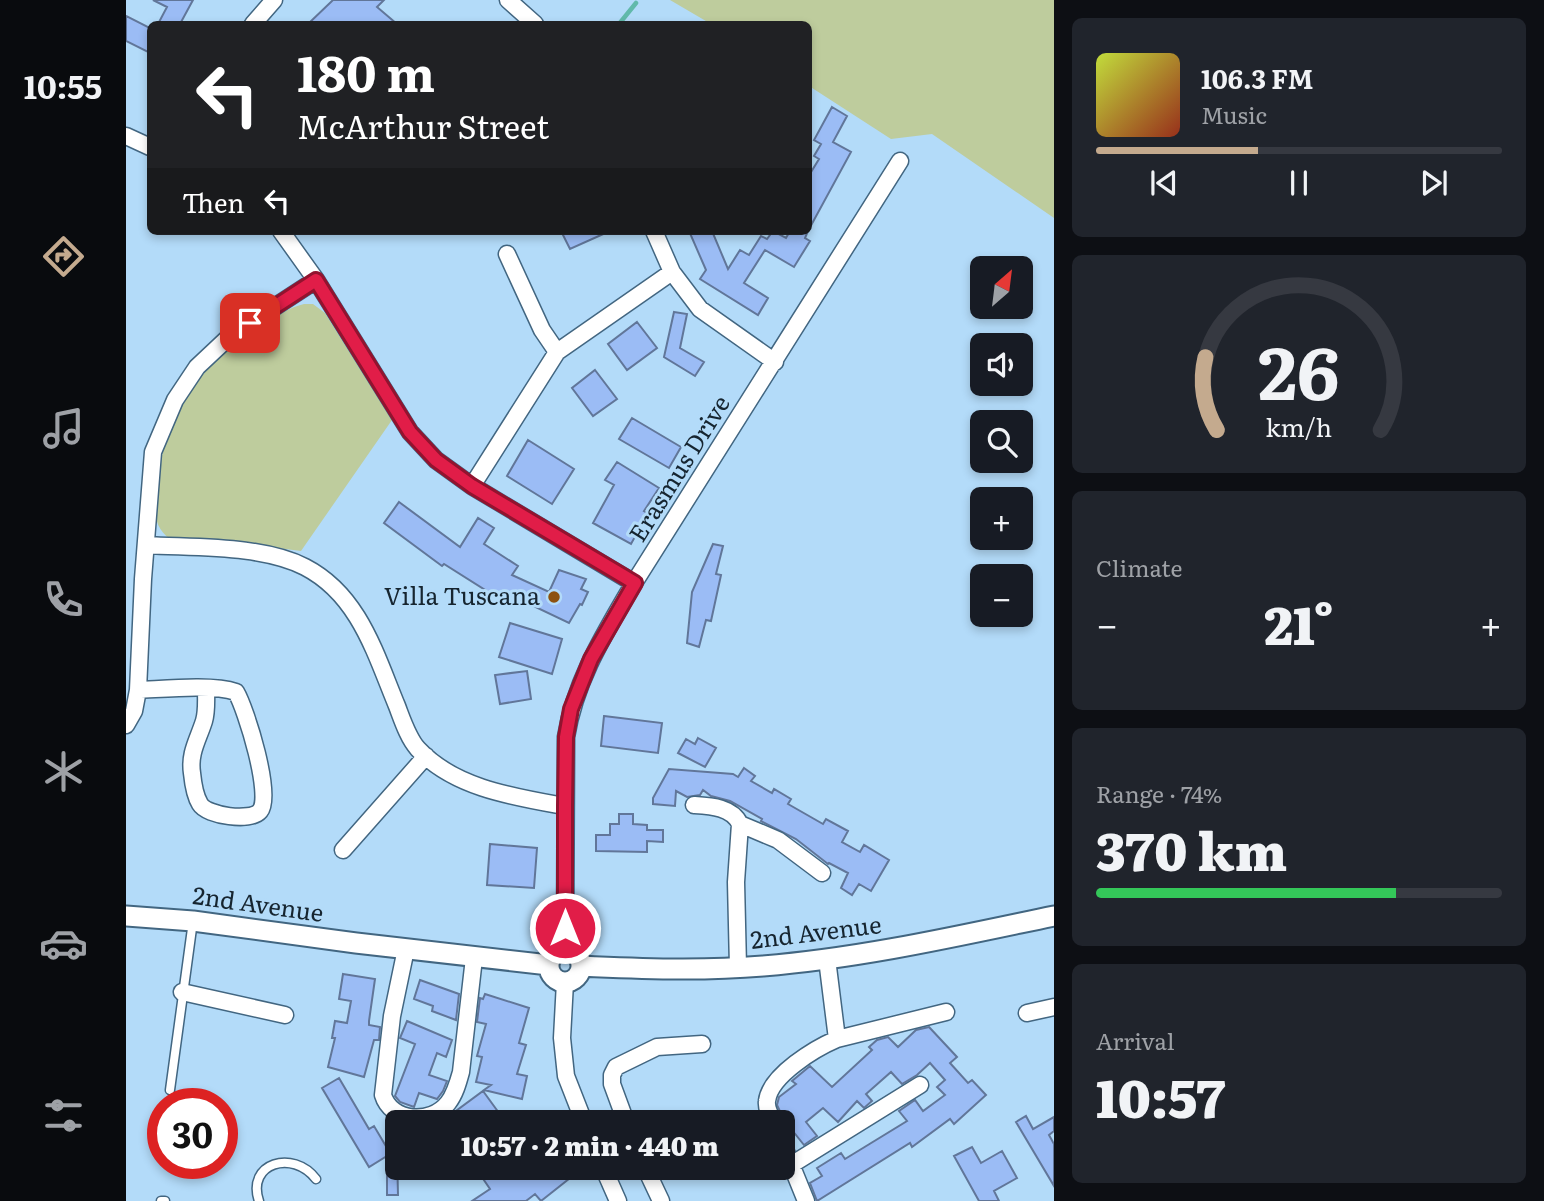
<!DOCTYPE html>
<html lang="en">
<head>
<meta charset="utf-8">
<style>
  body { margin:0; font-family:Literata,serif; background:#20242c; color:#f1f3f6; height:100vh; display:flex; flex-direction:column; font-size:26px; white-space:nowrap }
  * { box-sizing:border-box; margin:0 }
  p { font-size:23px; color:#9ea1a6 }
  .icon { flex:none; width:38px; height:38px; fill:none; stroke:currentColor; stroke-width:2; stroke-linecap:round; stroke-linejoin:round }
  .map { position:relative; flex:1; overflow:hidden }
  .details { display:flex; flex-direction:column; gap:18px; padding:18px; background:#0d0f14; width:490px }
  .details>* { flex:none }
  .top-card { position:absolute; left:21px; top:21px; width:665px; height:214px; border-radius:10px; box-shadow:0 4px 10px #0003; background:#202124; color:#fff; overflow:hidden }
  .needle { width:46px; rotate:28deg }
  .tools { position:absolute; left:844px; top:256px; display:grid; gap:14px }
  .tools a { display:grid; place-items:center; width:63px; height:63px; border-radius:10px; background:#171b24; box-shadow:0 4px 10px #0003; font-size:35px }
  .speed { position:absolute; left:21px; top:1088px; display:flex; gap:14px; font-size:35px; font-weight:700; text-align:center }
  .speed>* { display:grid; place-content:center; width:91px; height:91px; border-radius:50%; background:#171b24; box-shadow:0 4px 10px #0003; line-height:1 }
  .speed .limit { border:10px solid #d22; background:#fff; color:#111 }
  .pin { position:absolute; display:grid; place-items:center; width:60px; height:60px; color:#fff; margin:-30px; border-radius:14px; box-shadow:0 4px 10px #0006 }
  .me { position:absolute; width:77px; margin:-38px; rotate:0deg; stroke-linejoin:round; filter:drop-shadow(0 0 5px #0008) }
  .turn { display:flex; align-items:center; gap:24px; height:147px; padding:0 35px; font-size:32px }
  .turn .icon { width:91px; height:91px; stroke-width:2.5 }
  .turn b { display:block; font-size:49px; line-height:60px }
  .then { display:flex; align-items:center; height:66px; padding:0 35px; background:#0003; gap:14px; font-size:26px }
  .big { font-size:52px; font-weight:800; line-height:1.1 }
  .details .card { flex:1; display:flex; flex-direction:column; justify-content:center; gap:10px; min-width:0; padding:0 24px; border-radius:10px; background:#20242c }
  .details .dial { align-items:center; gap:0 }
  .dial svg { height:182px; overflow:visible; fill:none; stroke:#363941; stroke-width:7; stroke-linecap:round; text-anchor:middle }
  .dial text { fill:#f1f3f6; stroke:none }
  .song { display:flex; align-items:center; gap:21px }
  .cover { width:84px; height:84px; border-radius:10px; background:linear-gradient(135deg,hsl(70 70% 55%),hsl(10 70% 35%)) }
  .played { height:7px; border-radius:4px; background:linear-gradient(90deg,#c4aa8e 40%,#363941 40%) }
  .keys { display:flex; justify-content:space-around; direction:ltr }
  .heat { display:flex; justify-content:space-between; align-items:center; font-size:38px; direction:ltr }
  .charge { height:10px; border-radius:5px; background:linear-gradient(90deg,#34c759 74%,#363941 0) }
  .trip { position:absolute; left:259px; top:1110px; width:410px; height:70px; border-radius:10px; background:#171b24; box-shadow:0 4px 10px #0003; font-weight:800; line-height:70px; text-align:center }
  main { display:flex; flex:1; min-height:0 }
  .tab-bar { display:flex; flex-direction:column; width:126px; justify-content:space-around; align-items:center; background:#090b0e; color:#9ea1a6 }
  .tab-bar .icon { width:49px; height:49px }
  .tab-bar .on { color:#c4aa8e }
  .tab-bar b { font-size:32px; color:#f1f3f6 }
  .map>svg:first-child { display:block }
</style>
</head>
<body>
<main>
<nav class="tab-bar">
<b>10:55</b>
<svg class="icon on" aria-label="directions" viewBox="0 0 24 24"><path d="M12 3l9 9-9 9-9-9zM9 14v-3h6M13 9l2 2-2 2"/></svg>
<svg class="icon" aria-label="music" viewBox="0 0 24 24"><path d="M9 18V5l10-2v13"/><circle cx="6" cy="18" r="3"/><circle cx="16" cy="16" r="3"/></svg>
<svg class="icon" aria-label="phone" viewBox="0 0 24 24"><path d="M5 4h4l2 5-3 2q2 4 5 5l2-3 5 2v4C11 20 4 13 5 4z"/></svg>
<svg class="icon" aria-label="climate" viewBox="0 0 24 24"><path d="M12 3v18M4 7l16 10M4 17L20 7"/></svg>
<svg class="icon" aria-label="car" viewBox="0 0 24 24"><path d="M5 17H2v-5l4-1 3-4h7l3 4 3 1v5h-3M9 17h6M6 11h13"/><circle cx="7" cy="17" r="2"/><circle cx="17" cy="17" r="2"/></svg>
<svg class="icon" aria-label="filters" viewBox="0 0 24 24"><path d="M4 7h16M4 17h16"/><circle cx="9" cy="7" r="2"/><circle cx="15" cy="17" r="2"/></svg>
</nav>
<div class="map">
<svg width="928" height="1201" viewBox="0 0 928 1201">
  <rect width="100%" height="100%" fill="#b3dbf9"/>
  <path fill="#becc9d" d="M544,0h384v218l-122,-84 -41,5 -82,-53 -1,-62h-97z
    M178,304h9l12,9 67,107 -91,131 -47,-6 -84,-6c-18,-13 -15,-29 -13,-48 5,-75 41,-126 104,-165 14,-9 27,-18 43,-22z"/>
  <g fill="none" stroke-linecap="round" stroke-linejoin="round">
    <path stroke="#61b9aa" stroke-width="4.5" d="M493,24l17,-21"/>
  </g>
  <path fill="#9bbcf5" stroke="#617699" stroke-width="2" d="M27,0h40l-13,24h-22l9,-17z
    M207,0h51l-7,7 20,17h-89z
    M0,16l24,12v25l-24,-12z
    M706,107l15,9 -14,26 18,10 -43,79v-54l11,-18 -5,-3 7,-12 -7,-4z
    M435,231h49l-40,18z
    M563,231h23l16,38 12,-19 9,5 12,-19 6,3 6,-8 13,7 4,-7h18l-3,7 5,3 -16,26 -29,-17 -21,33 24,15 -10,17 -58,-36 6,-9z
    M548,312l13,2 -7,34 24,14 -9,14 -31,-19z
    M511,322l20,26 -30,22 -19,-26z
    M469,370l22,29 -24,17 -21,-28z
    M506,418l49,29 -12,21 -50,-29z
    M402,440l46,29 -22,35 -45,-28z
    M491,462l42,26 -15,23 4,2 -17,31 -38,-21 21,-38 -9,-5z
    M273,502l61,45 18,-29 16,10 -10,16 34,22 -6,9 37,17 10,-22 27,9 -5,10 7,3 -6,13 -2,-1 -11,19 -67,-32 -4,7 -54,-34 -2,2 -58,-43z
    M587,544l10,2 -7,28 5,1 -10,46 -5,-1 -7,27 -12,-4 5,-51z
    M384,623l52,16 -10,35 -53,-17z
    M401,671l4,28 -31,5 -5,-29z
    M478,716l58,7 -4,30 -57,-7z
    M572,738l18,10 -11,19 -27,-14 8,-14 9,5z
    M618,768l11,8 -4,5 21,12 2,-4 17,10 -3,5 35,20 3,-5 22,12 -6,11 18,10 4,-7 25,15 -18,31 -12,-7 -7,11 -11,-7 7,-15 -19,-10 -1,1 -32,-25 -35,-18 1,-2 -32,-18 -19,-5 -8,-6 -3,5 -13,2 -11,-6 -1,15 -22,-2v-6l16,-29 64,5 5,3z
    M493,814h14v10l14,1v5h16v12l-16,-1v11l-51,-1v-16h14v-11h9z
    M364,844l47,4 -3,40 -47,-3z
    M217,974l32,5 -6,42v4l11,2 -1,13h-5l-10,37 -36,-10 7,-29h-3l3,-17 12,2 4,-22 -12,-2z
    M294,980l39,14 -3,26 -24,-9 1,-5 -19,-7z
    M359,994l44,14 -10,35 7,2 -9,29 10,2 -5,23 -38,-9 7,-5 -15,-3 6,-25 -5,-1 9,-32 -9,-2 3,-24 3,1z
    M281,1021l45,19 -6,17 -9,-4 -8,22 18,6 -4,10 -6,8 -18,-6 -5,14 -14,-5 -5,-6 20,-52 -15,-6z
    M803,1027l28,30 -7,6 18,20 4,-3 14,15 -32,29 -4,-5 -38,28 -2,-4 -93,58 -7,-18 12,-7 -5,-8 24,-15 4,6 62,-38 -8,-10 16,-11 8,11 22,-16 -8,-8 8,-7 -15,-17 -13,12 -15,9 -11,-12 -25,22 6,7 -8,7 -7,-7 -19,21 -15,-14 -17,14 11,14 -13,9 -20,-25 -7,-15 2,-8 17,-13 -4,-3 18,-15 22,21 40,-37 -3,-3 8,-7 11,-3 10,10 18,-17z
    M213,1078l30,51 5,-3 16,27h7l1,42h-11v-39l-18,11 -47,-79z
    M357,1091l16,22 -12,9h-46z
    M900,1116l7,13 21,-12v14l-5,4 5,9v42l-38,-64z
    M846,1147l9,16 21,-12 15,27 -23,13 5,10h-20l-25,-45z
    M349,1167h109l-43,34 -6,-7 -9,7h-54l18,-12z"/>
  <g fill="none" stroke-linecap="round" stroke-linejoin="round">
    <g stroke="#426681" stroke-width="11">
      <path id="service" d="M44,1090l23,-169
        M35,1201h4
        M133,1201c-13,-38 34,-52 57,-22"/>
    </g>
    <g stroke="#426681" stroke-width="19">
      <path id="minor" d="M382,0l27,24
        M127,24l21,-24
        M0,136l24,11
        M155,231l35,49 94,152 26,28 36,26 162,97
        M528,231l18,41 28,37 75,53
        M381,254l35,76 15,22
        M346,486l85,-134 115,-80
        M21,545c48,3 115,0 158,22 54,28 70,86 92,139 5,13 11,32 21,43 36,39 96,48 146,57
        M12,690c26,-1 74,-6 98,2 10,17 37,104 24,119 -9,11 -53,5 -60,-7 -5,-8 -7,-21 -8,-31 -3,-20 6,-33 12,-52 3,-10 2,-21 2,-32
        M0,725l8,-14 4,-21 5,-111 10,-127 22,-52 22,-33 33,-31 86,-56
        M568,805c17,1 38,2 46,19l-4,58 2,85
        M614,824l38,16 44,33
        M217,850l83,-94
        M280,949l-14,67 -9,79c8,27 48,30 65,8 7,-9 10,-20 13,-31l13,-114
        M439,950l1,-213c9,-57 39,-104 68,-154l266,-422
        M439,982l-3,56 4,38 18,46
        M56,992l103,23
        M901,1013l27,-6
        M711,1039l109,-27
        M500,1122l-14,-38v-9l4,-8 41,-20 45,-3
        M648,1122c-4,-7 -8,-14 -7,-21 3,-26 49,-53 70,-62l-10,-80
        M656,1142l24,59
        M665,1165l129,-80
        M477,1167l15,34
        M519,1167l16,34"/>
    </g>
    <g stroke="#426681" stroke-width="23">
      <path id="tertiary" d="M0,916l67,5 163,22 193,22
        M423 966a16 16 0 1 1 32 0a16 16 0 1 1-32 0Z
        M455,966c61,3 122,5 182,0 99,-8 195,-30 291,-50"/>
    </g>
    <use href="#service" stroke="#fff" stroke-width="8"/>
    <use href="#minor" stroke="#fff" stroke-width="16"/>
    <use href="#tertiary" stroke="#fff" stroke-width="19"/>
  </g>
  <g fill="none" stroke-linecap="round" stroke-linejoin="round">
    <g stroke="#92132f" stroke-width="18">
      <path id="route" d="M124,323l66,-43 94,152 26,28 36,26 163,97 -44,76 -20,50 -5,28 -1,69v122"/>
    </g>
    <use href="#route" stroke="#e11d48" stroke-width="12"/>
  </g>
  <circle fill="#8d510f" stroke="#b3dbf9" stroke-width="2.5" cx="428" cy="597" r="7"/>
  <g text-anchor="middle" stroke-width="6" stroke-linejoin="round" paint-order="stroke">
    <g font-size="24" fill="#162530" stroke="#b3dbf9">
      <text transform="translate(554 469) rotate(-58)" y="8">Erasmus Drive</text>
      <text transform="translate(132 905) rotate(8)" y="8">2nd Avenue</text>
      <text transform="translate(690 933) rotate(-7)" y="8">2nd Avenue</text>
    </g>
    <g font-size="24" fill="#162530" stroke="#b3dbf9" text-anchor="end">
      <text x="414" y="605">Villa Tuscana</text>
    </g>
  </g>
</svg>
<div class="tools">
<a><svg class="needle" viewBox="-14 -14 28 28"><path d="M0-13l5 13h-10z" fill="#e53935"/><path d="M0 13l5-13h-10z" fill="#9ea1a6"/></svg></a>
<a><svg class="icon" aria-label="sound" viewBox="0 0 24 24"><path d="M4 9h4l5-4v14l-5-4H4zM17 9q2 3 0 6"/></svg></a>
<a><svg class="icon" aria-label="search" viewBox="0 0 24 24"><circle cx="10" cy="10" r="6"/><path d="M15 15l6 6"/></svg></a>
<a>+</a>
<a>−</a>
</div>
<div class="speed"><div class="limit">30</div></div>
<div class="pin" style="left:124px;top:323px;background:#d93025"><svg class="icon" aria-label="arrive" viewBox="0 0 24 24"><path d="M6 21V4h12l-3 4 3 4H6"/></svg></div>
<svg class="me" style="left:439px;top:928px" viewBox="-20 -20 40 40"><circle r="17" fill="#e11d48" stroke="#fff" stroke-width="3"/><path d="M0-11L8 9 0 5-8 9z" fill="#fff"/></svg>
<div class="trip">10:57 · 2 min · 440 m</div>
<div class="top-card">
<div class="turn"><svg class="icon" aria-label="left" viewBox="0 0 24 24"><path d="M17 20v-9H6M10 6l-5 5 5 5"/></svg><div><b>180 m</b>McArthur Street</div></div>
<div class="then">Then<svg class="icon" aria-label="left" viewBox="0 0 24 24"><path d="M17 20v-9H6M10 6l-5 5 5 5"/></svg></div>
</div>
</div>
<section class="details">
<div class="card">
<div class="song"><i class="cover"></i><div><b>106.3 FM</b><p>Music</p></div></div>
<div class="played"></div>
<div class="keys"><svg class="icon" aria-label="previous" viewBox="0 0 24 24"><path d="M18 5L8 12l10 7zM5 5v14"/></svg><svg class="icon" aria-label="pause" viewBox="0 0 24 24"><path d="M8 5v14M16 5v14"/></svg><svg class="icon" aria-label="next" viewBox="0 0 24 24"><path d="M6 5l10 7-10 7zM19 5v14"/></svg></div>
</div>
<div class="card dial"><svg viewBox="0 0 100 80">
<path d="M14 69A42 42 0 1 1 86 69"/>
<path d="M14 69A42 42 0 0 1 9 37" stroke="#c4aa8e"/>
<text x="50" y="56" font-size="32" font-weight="700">26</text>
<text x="50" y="72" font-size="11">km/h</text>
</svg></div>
<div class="card"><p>Climate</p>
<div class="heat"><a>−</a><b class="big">21°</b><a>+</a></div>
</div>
<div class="card"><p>Range · 74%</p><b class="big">370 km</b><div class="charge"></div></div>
<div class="card"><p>Arrival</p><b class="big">10:57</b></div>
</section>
</main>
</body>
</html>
